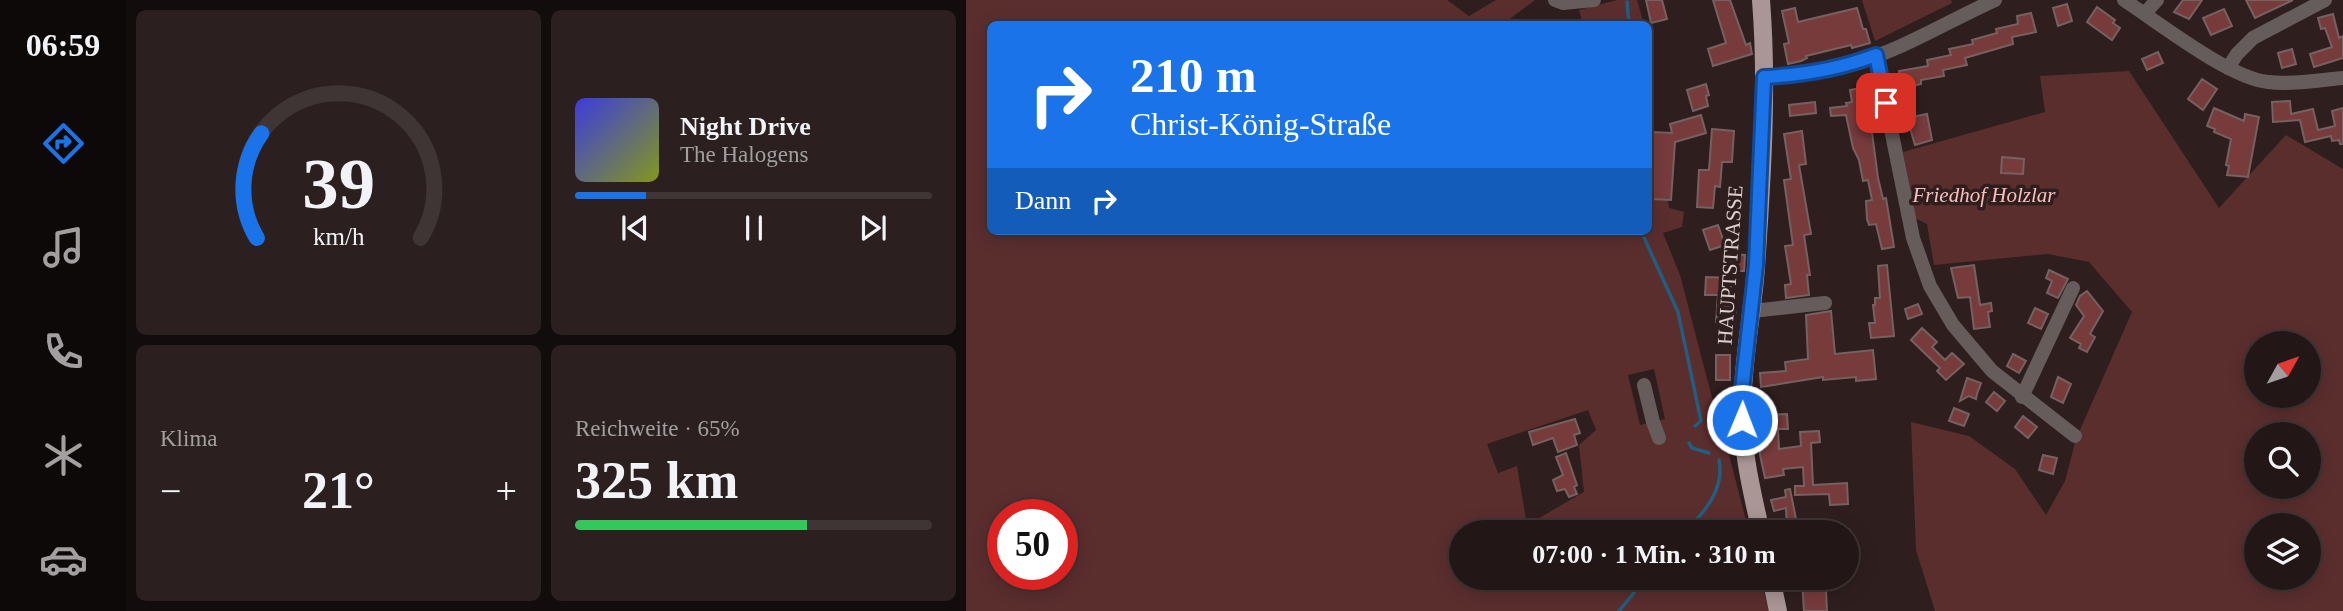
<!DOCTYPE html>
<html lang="de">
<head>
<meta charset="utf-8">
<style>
  body { margin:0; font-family:"Times New Roman",serif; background:#2b1f1f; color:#f1f3f6; height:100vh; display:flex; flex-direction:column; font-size:26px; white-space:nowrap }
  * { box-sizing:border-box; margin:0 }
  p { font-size:23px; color:#a39fa1 }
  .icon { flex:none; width:38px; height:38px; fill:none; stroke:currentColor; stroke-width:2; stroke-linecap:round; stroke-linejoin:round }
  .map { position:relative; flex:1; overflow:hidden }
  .sheet { display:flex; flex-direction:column; gap:10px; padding:10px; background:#130c0c; width:840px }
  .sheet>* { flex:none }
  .guide { position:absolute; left:21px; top:21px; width:665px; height:214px; border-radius:10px; box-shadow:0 4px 18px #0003,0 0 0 2px #403535; background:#1a73e8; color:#fff; overflow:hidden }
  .needle { width:46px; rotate:50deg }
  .buttons { position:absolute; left:1278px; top:331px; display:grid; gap:14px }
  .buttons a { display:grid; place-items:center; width:77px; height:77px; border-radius:50%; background:#231616; box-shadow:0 4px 18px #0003,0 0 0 2px #403535; font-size:35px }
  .speed { position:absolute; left:21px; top:499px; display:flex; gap:14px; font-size:35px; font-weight:700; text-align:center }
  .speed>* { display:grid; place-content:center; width:91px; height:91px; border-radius:50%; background:#231616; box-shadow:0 4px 18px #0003,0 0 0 2px #403535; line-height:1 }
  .speed .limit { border:10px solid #d22; background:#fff; color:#111 }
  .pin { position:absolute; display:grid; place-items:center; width:60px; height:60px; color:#fff; margin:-30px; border-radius:14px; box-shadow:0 4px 10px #0006 }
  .me { position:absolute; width:77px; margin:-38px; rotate:1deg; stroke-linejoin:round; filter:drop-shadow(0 0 5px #0008) }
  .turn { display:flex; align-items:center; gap:24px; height:147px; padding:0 28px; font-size:32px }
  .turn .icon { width:91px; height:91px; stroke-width:2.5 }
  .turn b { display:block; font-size:49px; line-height:60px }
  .then { display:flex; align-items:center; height:66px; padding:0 28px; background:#0003; gap:14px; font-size:26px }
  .big { font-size:52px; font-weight:600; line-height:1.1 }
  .sheet .widget { flex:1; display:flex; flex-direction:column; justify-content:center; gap:10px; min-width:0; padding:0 24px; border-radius:10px; background:#2b1f1f }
  .sheet .dial { align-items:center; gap:0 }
  .dial svg { height:182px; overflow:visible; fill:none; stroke:#403535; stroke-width:7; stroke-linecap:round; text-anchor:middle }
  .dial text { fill:#f1f3f6; stroke:none }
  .song { display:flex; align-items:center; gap:21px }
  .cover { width:84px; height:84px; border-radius:10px; background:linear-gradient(135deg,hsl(240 70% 55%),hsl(70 70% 35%)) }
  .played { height:7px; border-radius:4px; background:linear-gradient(90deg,#1a73e8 20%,#403535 20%) }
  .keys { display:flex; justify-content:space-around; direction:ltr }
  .heat { display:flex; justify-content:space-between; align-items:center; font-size:38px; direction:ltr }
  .charge { height:10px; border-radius:5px; background:linear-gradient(90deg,#34c759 65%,#403535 0) }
  .sheet .tiles { flex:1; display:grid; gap:10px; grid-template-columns:repeat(2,1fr) }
  .trip { position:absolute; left:483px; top:520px; width:410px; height:70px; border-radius:35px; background:#231616; box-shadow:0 4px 18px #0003,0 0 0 2px #403535; font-weight:600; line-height:70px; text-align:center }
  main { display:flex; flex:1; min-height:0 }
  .tab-bar { display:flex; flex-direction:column; width:126px; justify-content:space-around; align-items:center; background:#0e0909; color:#a39fa1 }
  .tab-bar .icon { width:49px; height:49px }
  .tab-bar .on { color:#1a73e8 }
  .tab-bar b { font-size:32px; color:#f1f3f6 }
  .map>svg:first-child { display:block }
</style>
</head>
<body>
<main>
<nav class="tab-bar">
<b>06:59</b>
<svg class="icon on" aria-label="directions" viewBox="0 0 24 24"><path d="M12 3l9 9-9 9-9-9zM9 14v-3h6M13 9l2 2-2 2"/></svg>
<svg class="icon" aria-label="music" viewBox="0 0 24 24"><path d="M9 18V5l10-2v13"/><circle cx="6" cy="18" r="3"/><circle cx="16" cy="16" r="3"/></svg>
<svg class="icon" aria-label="phone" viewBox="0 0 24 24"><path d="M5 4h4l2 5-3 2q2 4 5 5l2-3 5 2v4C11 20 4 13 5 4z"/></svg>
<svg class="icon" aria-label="climate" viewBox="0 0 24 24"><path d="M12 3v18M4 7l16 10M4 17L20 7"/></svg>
<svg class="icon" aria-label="car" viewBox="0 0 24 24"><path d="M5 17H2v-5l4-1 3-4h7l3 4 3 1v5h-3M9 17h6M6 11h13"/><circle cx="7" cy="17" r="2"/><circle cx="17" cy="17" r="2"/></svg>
</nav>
<section class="sheet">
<div class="tiles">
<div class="widget dial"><svg viewBox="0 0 100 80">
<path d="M14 69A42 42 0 1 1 86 69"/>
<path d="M14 69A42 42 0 0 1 16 23" stroke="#1a73e8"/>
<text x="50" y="56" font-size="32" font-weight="700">39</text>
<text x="50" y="72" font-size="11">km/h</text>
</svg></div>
<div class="widget">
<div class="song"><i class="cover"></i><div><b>Night Drive</b><p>The Halogens</p></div></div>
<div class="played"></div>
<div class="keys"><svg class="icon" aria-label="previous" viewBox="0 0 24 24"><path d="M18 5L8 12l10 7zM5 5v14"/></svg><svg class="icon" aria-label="pause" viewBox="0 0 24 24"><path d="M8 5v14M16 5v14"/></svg><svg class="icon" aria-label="next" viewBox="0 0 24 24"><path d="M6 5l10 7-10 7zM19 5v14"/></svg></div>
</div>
<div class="widget"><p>Klima</p>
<div class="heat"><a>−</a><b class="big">21°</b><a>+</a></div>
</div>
<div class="widget"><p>Reichweite · 65%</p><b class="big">325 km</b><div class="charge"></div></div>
</div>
</section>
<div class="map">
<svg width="1377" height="611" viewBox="0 0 1377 611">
  <rect width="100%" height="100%" fill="#2f1e1e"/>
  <path fill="#5b2e2e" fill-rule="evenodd" d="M0,0h481l22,16 27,-16h39l-32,24h-513v207h658l1,-30 1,-2 18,1 1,8 15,4 -2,15 -19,6 17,42 35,134 2,31 11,11 21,81h-288v46h299l9,33h-803zM688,369l11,50 -25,6 -12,-50zM622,410l8,20 -17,15 5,47 -57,33 -10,-59 -19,7 -11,-29zM37,514h59v60h-59z
    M651,0h20l7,24h-61l-4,-14z
    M896,0h89l1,3 -77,38z
    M1163,71l90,137 67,-73 57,34v442h-408l-19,-61 -5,-128 58,14 46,33 31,46 19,-34 11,-42 56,-127 -43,-50 -41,-8 -114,11 -7,-41 -12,-6 -12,-66 142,-40 -5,-36zM1290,343h52v53h-52zM1290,434h52v52h-52zM1290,525h52v53h-52z"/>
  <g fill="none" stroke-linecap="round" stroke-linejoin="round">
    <path stroke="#215e81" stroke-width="3.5" d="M661,2l2,22
      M675,231l37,81 23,109 -6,5
      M723,443l3,5 17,5
      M719,532c19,-19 40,-43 34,-72
      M653,611l14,-17 7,-13 6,-3"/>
  </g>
  <path fill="#773b3c" stroke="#756160" stroke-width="2" d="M680,0h16l5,19 -16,4z
    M747,0h17l16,45 4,-2 2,11 -39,12 -5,-17 18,-6z
    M1217,0h19l-13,19 -15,-7z
    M1280,0h47l-38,18z
    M1101,4l5,17 -14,5 -5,-18z
    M1131,7l18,13 -2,3 7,5 -8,12 -25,-18z
    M829,8l3,14 59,-14 6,21h3l4,14 -18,5 -1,-3 -45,11 1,2 -6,3 -13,3 -4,-20 5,-1 -7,-32z
    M1258,9l8,17 -21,9 -8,-17z
    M1065,13l5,19 -24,5 1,7 -48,14 2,7 -24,5 1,6 -23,4v4l-18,4 -4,-17 29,-5 -1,-6 24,-5 -2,-6 24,-5 -1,-4 25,-7 -1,-4 22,-5 -1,-8z
    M1367,14l6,24 4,-2v22l-29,9 -4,-13 22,-7 -7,-19 -4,1 -3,-11z
    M1326,49l4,15 -14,4 -4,-15z
    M1192,52l5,11 -16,7 -5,-11z
    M1236,79l15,10 -14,21 -15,-11z
    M740,84l3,11 -3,1 2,10 -15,5 -6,-21z
    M900,87l12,91 5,21 3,-1 8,49 -12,2 -6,-25 -7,1 -2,-6 -1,-18 6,-1 -4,-20 -5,1 -4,-21 -6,-12 -7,-33 -15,1 -1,-8 17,-2 -1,-3 6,-1 -2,-12z
    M1324,101l1,13 22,-5 5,21 17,-4 -3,-15 11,-3v36h-3l-1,-4 -7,1 -1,-5 -26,6 -5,-22 -27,2 -1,-20z
    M849,102l1,11 -26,3 -1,-11z
    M1248,108l30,13 1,-7 14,3 -11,60 -21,-2 2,-9 -3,-1 5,-26 -17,-7 1,-3 -8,-3z
    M961,114l5,26 -17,5 -8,-27z
    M735,115l5,18 -31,9 -4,58 -21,-1 3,-67 19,1 -2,-9z
    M746,129l22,2 -2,31h-10l-2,25 -5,-1 -2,22 -16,-1 2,-37h10z
    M836,131l4,33 -7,1 12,69 -7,1 6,40h-3l2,20 -23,3 -1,-13 6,-1 -6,-38 8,-1 -9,-65 7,-1 -7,-45z
    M1036,157l22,2 -1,15 -22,-1z
    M752,225l7,20 -15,5 -7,-20z
    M765,254l14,1 -1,16h-14z
    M921,265l7,71 -23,2 -2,-15h6l-2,-18h2v-7h5l-2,-32z
    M1008,265l6,40 11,-2 1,8 -4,1 2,15 -16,2 -4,-32 -12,1 -7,-30z
    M1083,270l19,9 -10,19 -11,-5 5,-12 -6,-3z
    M740,277l25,1 -1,28h6l-1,17 -19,-1 2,-27h-13z
    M1121,291l16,20 -13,23 5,3 -8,15 -8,-4 2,-4 -11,-6 14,-22 -8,-11 4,-9z
    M952,304l4,10 -14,5 -3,-10z
    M1069,308l13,6 -7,15 -13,-6z
    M865,311l4,43 38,-4 3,29 -20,2v-4l-33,3v-3l-62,10 -1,-14 26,-2 -1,-9 23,-3 -2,-44z
    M956,328l15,14 -5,5 13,13 7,-7 12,11 -18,16 -9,-9 3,-3 -29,-28z
    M1047,354l13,7 -7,12 -12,-7z
    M750,355h14v25h-14z
    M1092,377l13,7 -8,19 -12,-6z
    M1001,378l14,5 -4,11 -1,5 -7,-3 -9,5z
    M1028,392l11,9 -8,10 -11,-9z
    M752,408h13v15h-13z
    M988,408l15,6 -5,12 -15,-5z
    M821,414l1,15h-10l1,20 22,-3 -1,-14 19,-1 1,11 -9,1 2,42 34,-2 1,21 -18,1 -1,-11 -34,1v-9h9l-1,-19 -20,2 1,6 -19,3 -5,-23v-14h5l-2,-26z
    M1057,416l14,11 -9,11 -13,-11z
    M609,419l5,14 -6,2 3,10 -19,7 -5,-14 -20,7 -4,-13z
    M600,453l11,32 -3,2 3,7 -8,3 -4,-8 -8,2 -4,-11 10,-5 -7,-18z
    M1077,455l14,3 -4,16 -14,-4z
    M824,489l6,30h14v13h-23l-1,-24 -12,3 -3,-11 15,-3 -1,-7z
    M852,581l1,10 7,-1 1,21h-23l-2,-29z"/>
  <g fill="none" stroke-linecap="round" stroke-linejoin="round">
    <path stroke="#665c5c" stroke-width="14" d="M589,0l8,3 31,-3
      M1158,0c35,23 105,78 144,82 24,3 51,-2 75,-4
      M1179,13l12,-13
      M910,55l37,183 17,48 23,39 39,46 83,65
      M1262,68l9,-14 16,-16 72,-38
      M798,77c29,-1 59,-5 87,-13 50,-13 97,-43 144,-64
      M786,311l73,-8
      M678,385l9,37 6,16
      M1056,397l51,-109"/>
    <path stroke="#a99695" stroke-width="18" d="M795,532c-11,-47 -22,-95 -18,-143 2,-41 10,-81 13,-122 6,-88 12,-179 5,-267
      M805,578l7,33"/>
  </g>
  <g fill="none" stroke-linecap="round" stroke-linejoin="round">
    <g stroke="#114b97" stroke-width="18">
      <path id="route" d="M776,420v-30l14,-125 8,-188c39,-2 76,-8 112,-22l10,48"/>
    </g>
    <use href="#route" stroke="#1a73e8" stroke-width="12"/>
  </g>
  <g text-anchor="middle" stroke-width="7" stroke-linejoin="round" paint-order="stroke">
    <g font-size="21" font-style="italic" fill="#fbbfbe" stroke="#2f1e1e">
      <text x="1018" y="202">Friedhof Holzlar</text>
    </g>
    <g font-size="21" fill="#ddd1d1" stroke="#2f1e1e">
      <text transform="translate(764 265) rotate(-86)" y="7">HAUPTSTRASSE</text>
    </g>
  </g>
</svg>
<div class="buttons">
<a><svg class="needle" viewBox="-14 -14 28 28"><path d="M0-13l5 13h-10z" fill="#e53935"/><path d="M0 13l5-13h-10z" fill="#a39fa1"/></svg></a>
<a><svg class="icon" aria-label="search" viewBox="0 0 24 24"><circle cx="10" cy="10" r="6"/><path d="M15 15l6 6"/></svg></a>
<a><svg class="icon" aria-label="layers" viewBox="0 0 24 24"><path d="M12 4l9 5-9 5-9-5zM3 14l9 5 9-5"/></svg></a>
</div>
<div class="speed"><div class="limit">50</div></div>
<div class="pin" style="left:920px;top:103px;background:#d93025"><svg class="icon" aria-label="arrive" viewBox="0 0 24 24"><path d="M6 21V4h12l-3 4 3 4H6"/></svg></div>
<svg class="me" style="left:776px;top:420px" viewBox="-20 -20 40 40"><circle r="17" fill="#1a73e8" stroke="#fff" stroke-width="3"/><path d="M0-11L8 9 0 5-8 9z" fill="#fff"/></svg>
<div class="trip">07:00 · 1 Min. · 310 m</div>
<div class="guide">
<div class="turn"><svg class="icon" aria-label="right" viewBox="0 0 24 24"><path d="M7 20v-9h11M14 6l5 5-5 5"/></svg><div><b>210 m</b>Christ-König-Straße</div></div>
<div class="then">Dann<svg class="icon" aria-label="right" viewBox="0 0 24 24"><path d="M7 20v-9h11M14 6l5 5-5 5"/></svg></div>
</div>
</div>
</main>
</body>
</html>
